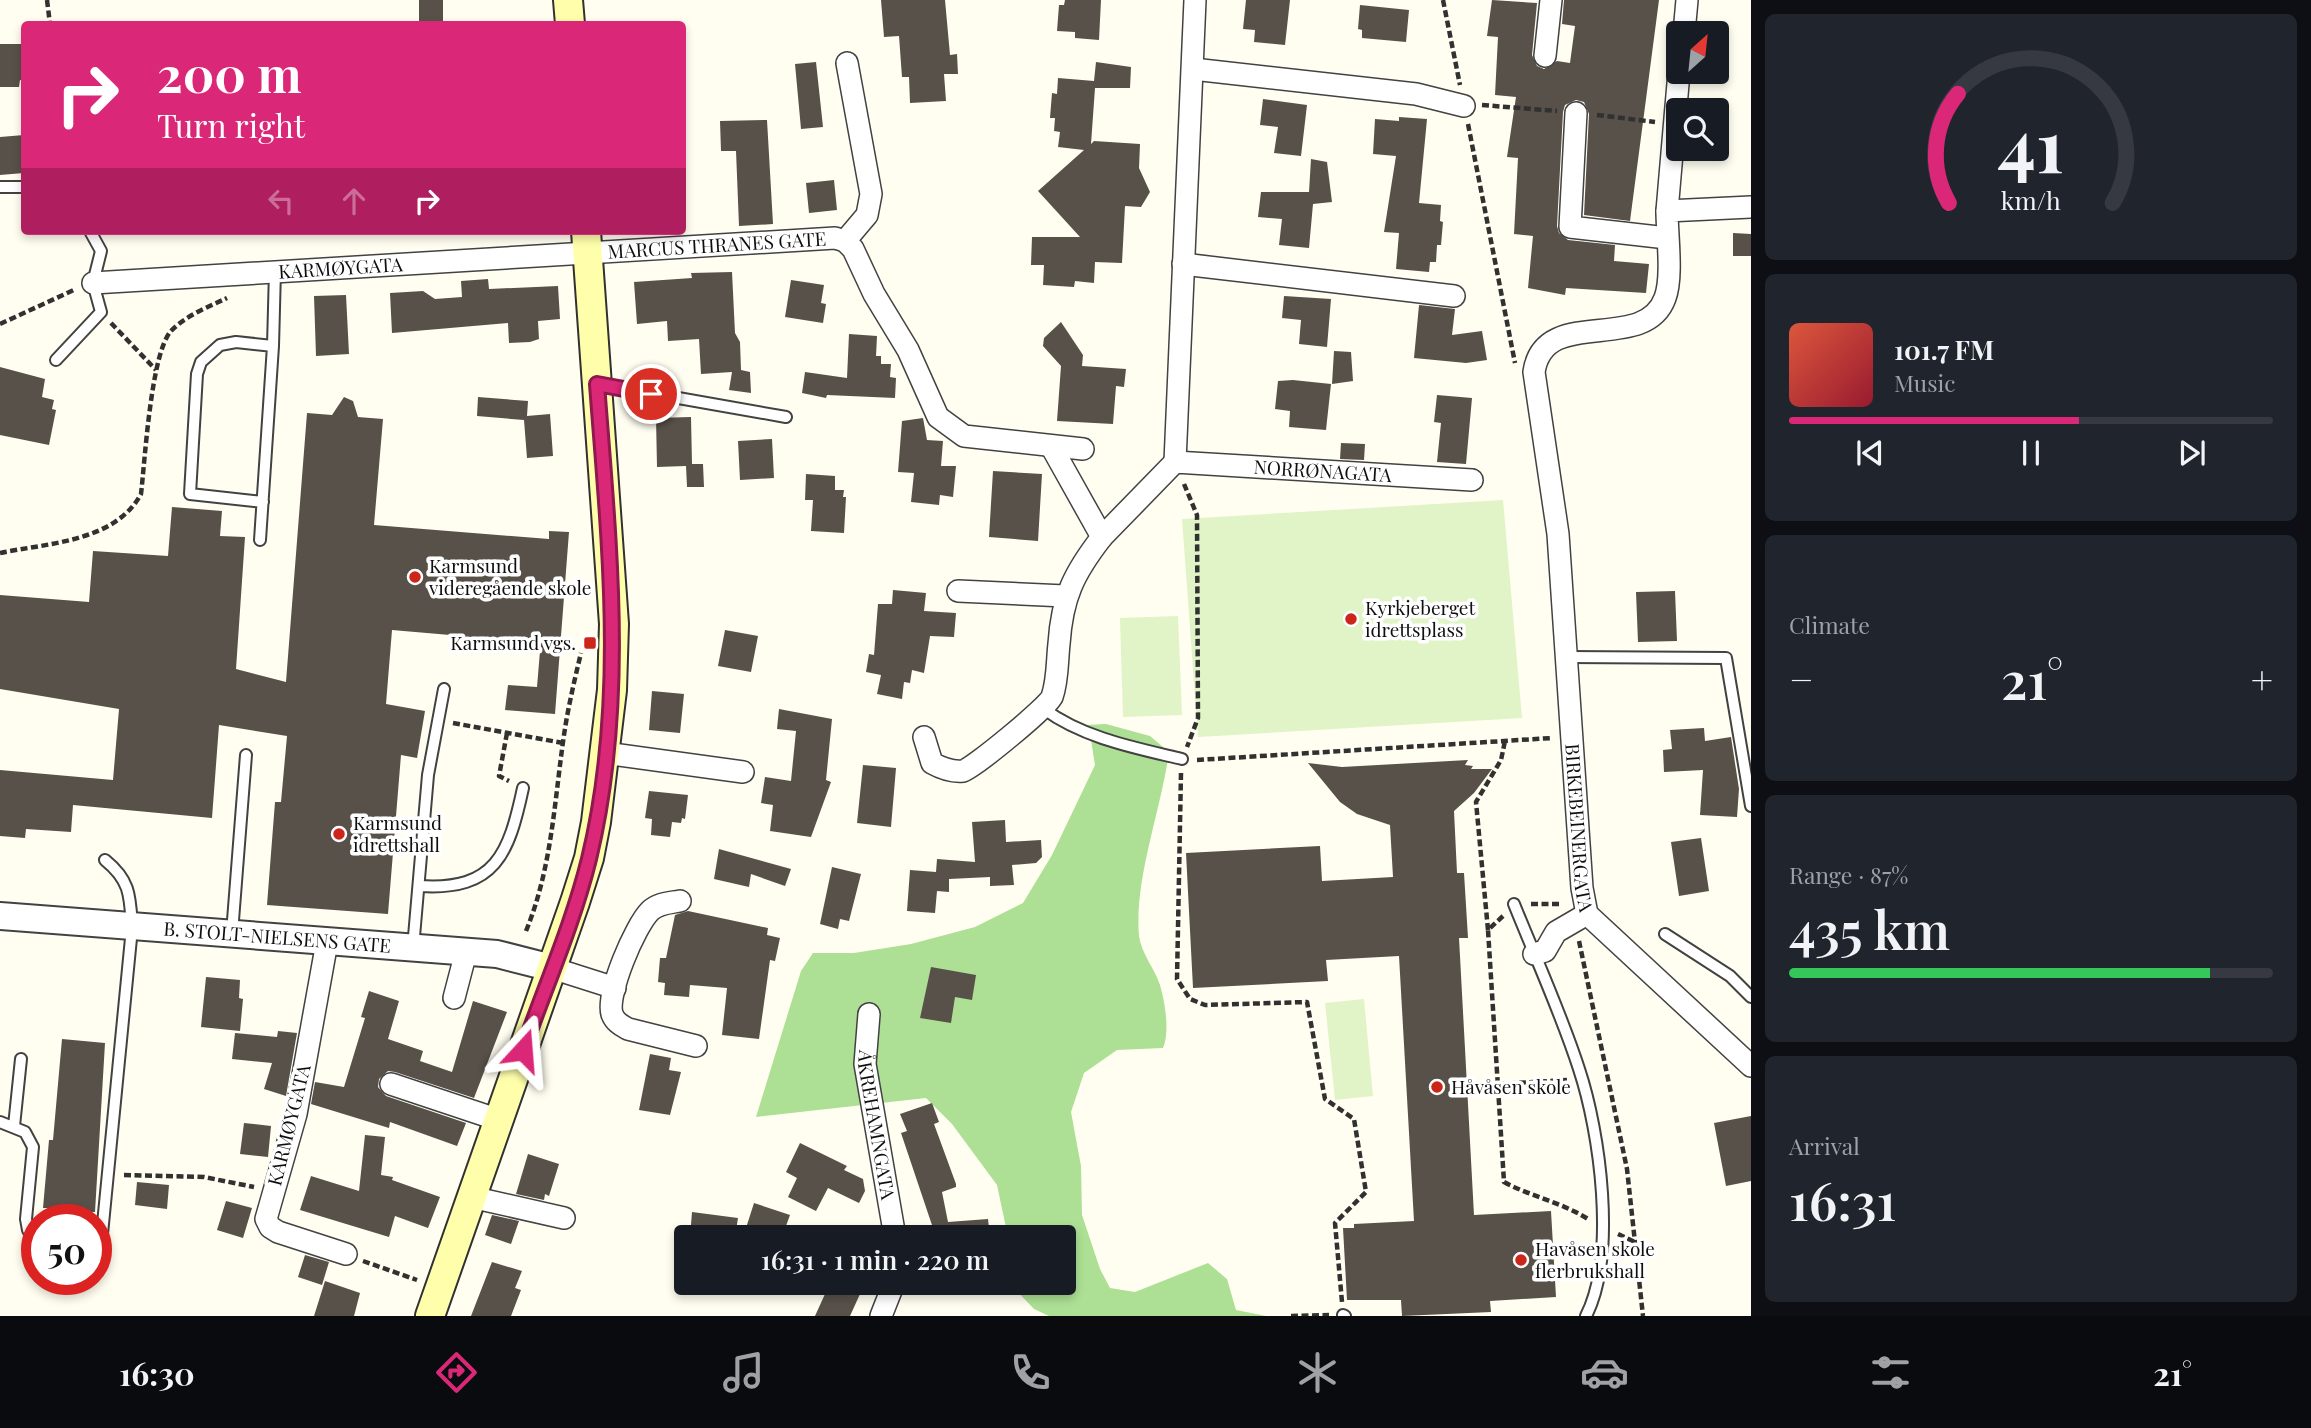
<!DOCTYPE html>
<html lang="en">
<head>
<meta charset="utf-8">
<style>
  body { margin:0; font-family:"Playfair Display",serif; background:#20242c; color:#f1f3f6; height:100vh; display:flex; flex-direction:column; font-size:26px; white-space:nowrap }
  * { box-sizing:border-box; margin:0 }
  p { font-size:23px; color:#9ea1a6 }
  .icon { flex:none; width:38px; height:38px; fill:none; stroke:currentColor; stroke-width:2; stroke-linecap:round; stroke-linejoin:round }
  .map { position:relative; flex:1; overflow:hidden }
  .side { display:flex; flex-direction:column; gap:14px; padding:14px; background:#0d0f14; width:560px }
  .side>* { flex:none }
  .top-card { position:absolute; left:21px; top:21px; width:665px; height:214px; border-radius:7px; box-shadow:0 4px 10px #0003; background:#db2777; color:#fff; overflow:hidden }
  .needle { width:46px; rotate:27deg }
  .controls { position:absolute; left:1666px; top:21px; display:grid; gap:14px }
  .controls a { display:grid; place-items:center; width:63px; height:63px; border-radius:7px; background:#171b24; box-shadow:0 4px 10px #0003; font-size:35px }
  .speed { position:absolute; left:21px; top:1204px; display:flex; gap:14px; font-size:35px; font-weight:700; text-align:center }
  .speed>* { display:grid; place-content:center; width:91px; height:91px; border-radius:50%; background:#171b24; box-shadow:0 4px 10px #0003; line-height:1 }
  .speed .limit { border:10px solid #d22; background:#fff; color:#111 }
  .pin { position:absolute; display:grid; place-items:center; width:60px; height:60px; color:#fff; margin:-30px; border:4px solid #fff; border-radius:50%; box-shadow:0 2px 7px #0007 }
  .me { position:absolute; width:77px; margin:-38px; rotate:19deg; stroke-linejoin:round; filter:drop-shadow(0 0 5px #0008) }
  .turn { display:flex; align-items:center; gap:24px; height:147px; padding:0 21px; font-size:32px }
  .turn .icon { width:91px; height:91px; stroke-width:2.5 }
  .turn b { display:block; font-size:49px; line-height:60px }
  .lanes { display:flex; align-items:center; height:66px; padding:0 21px; background:#0003; justify-content:center; gap:35px; direction:ltr }
  .lanes .off { opacity:.35 }
  .big { font-size:52px; font-weight:600; line-height:1.1 }
  .side .tile { flex:1; display:flex; flex-direction:column; justify-content:center; gap:10px; min-width:0; padding:0 24px; border-radius:10px; background:#20242c }
  .side .dial { align-items:center; gap:0 }
  .dial svg { height:182px; overflow:visible; fill:none; stroke:#363941; stroke-width:7; stroke-linecap:round; text-anchor:middle }
  .dial text { fill:#f1f3f6; stroke:none }
  .song { display:flex; align-items:center; gap:21px }
  .cover { width:84px; height:84px; border-radius:10px; background:linear-gradient(135deg,hsl(10 70% 55%),hsl(350 70% 35%)) }
  .played { height:7px; border-radius:4px; background:linear-gradient(90deg,#db2777 60%,#363941 60%) }
  .keys { display:flex; justify-content:space-around; direction:ltr }
  .heat { display:flex; justify-content:space-between; align-items:center; font-size:38px; direction:ltr }
  .charge { height:10px; border-radius:5px; background:linear-gradient(90deg,#34c759 87%,#363941 0) }
  .trip { position:absolute; left:674px; top:1225px; width:402px; height:70px; border-radius:7px; background:#171b24; box-shadow:0 4px 10px #0003; font-weight:600; line-height:70px; text-align:center }
  .tabs { display:flex; height:112px; justify-content:space-around; align-items:center; background:#090b0e; color:#9ea1a6 }
  .tabs .icon { width:49px; height:49px }
  .tabs .on { color:#db2777 }
  .tabs b { font-size:32px; color:#f1f3f6 }
  main { display:flex; flex:1; min-height:0 }
  .map>svg:first-child { display:block }
</style>
</head>
<body>
<main>
<div class="map">
<svg width="1751" height="1316" viewBox="0 0 1751 1316">
  <rect width="100%" height="100%" fill="#fffef0"/>
  <path fill="#ade094" d="M1106,724l44,12 19,16c-8,59 -35,127 -30,184 2,17 16,33 21,49 5,17 10,47 3,63l-46,2 -33,23 -13,39 10,54 1,49 18,54 10,19 25,4 73,-29 19,16 9,31 30,6h-217l-15,-7 -25,-26h55v-46h-56l-11,-52 -45,-61 -26,-26 -170,19 45,-146 12,-18h41l57,-9 64,-17 48,-24 29,-48 43,-90 -4,-25 -24,-14z"/>
  <path fill="#e0f4c8" d="M1503,500l19,218 -324,19 -16,-218z
    M1178,616l4,99 -59,2 -3,-99z
    M1364,999l9,97 -38,4 -10,-97z"/>
  <path fill="#58514a" d="M419,0h24v24h-24z
    M881,0h64l5,55 7,-1 1,20h-14l2,27 -36,2 -1,-26h-7l-3,-41 -15,1z
    M1065,0h36l-2,40 -24,-2v-6l-18,-1 2,-26h5z
    M1246,0h44l-5,45 -31,-3 1,-12 -12,-1z
    M1492,0l45,3 -5,52 5,11 7,3 13,-8 13,2 5,-37 -13,-2 2,-24h95l-29,221 -46,-6 5,-101 -5,-12 -8,-2 -11,5 -2,7 -6,114 2,7 9,7 47,5 -1,16 35,3 -3,29 -80,-5 -1,7 -37,-7 5,-52 -19,-2 4,-76 -11,-1 9,-60 -21,-2 3,-58 -11,-1z
    M1360,5l49,5 -3,32 -44,-4v-8l-4,-1z
    M0,44h24v37l-4,-1 -1,7h-19z
    M816,62l7,65 -22,2 -6,-65z
    M1096,62l35,5 -1,21h-35l-4,56 3,-3 46,3 -1,24 11,24 -9,15 -16,-1 -3,57 -27,-1 -1,21 -19,-2 -1,6 -31,-2 1,-20h-13l1,-28h48l-42,-46 46,-41 -26,-3 2,-15 -6,-1 1,-13h-5l2,-25 5,1 1,-16 36,3z
    M1263,99l44,6 -6,51 -27,-3 4,-26 -18,-2z
    M1399,117l28,2 -8,84 22,2 -1,16 3,1 -2,23h-4l-1,17h-6l-1,10 -33,-3 3,-36 -15,-1 12,-76 -23,-2 2,-35 24,2z
    M767,120l6,104 -34,2 -3,-75h-15l-1,-30z
    M24,135v38l-24,2v-38z
    M1311,159l16,3 5,40 -19,2 -4,44 -30,-3 3,-26 -24,-2 3,-25h48z
    M834,180l3,30 -28,3 -3,-30z
    M1733,233l18,1v22h-18z
    M732,272l3,61 5,9 1,28 9,2 1,21 -22,-3 3,-18 -31,2 -2,-35 -31,2 -1,-20 -30,3 -3,-42 58,-4 -1,-5z
    M488,279l1,10 69,-3 2,33 -22,2 1,18 -9,3 -21,1 -1,-20 -116,10 -2,-40 33,-2 12,8 27,-2 -1,-16z
    M791,280l33,5 -3,18 5,1 -3,19 -38,-6z
    M346,295l3,59 -33,2 -2,-60z
    M1284,296l47,3 -4,48 -28,-3 2,-24 -19,-2z
    M1419,305l36,4 -3,26 30,-4 5,29 -21,3 -52,-5z
    M1061,322l22,33 -1,11 44,3 -2,18 -8,-1 -3,38 -56,-3 4,-55 -18,-20 1,-8z
    M849,334l28,2 -1,20h5v8h10l-1,13 6,1 -1,20 -68,-3 -1,3 -24,-5 3,-21 42,6z
    M1334,351l17,1 2,29 -21,3z
    M0,367l45,12 -3,18 12,3 -2,9 4,1 -7,35 -49,-10z
    M1293,380l38,4 -5,46 -37,-3 1,-16 -15,-2 3,-28z
    M1437,395l35,3 -6,66 -29,-2 4,-39 -7,-1z
    M344,397l9,4 5,16 25,2 -9,106 175,14v-8l20,1 -14,182 -50,-4 3,-25 29,2 3,-36 -29,-7 -16,4 -14,-7 -17,4 -14,-8v-2l-58,-5 -6,74 39,7 -8,47 -16,-3 -13,159 -121,-9 8,-103h6l6,-66 -68,-11 -7,93 -139,-13 -2,27 -45,-3 -1,9 -25,-2v-66l113,10 6,-71 -119,-20v-94l89,7 4,-51 75,5 4,-49 50,4 -2,25 25,1 -9,132 50,13 21,-269 25,2z
    M478,397l50,4 -1,15 23,-2 3,42 -26,2 -3,-38 -47,-4z
    M691,417l1,47h11l1,23h-17l-1,-21 -29,1 -1,-49z
    M923,418l4,22 16,1 -2,25h15l-3,31 -13,-2 -1,10 -28,-3 3,-29 -16,-1 4,-51z
    M772,439l2,39 -34,2 -2,-39z
    M1341,443l24,1 -1,16 -24,-1z
    M993,471l49,3 -4,67 -49,-4z
    M806,474l29,2v14h9l-1,7h3l-2,36 -33,-2 2,-31h-8z
    M893,590l33,3 -2,18 32,2 -2,24 -24,-1 -6,37 -12,-3 -2,13 -6,-1 -2,17 -25,-5 4,-19 -15,-3 3,-18 5,1 4,-51h14z
    M1675,591l2,50 -39,1 -2,-50z
    M725,630l33,6 -7,36 -33,-6z
    M652,691l32,3 -4,39 -31,-3z
    M779,709l53,10 -6,61 5,2 -20,55 -41,-6 3,-26 -12,-2 4,-26 26,4 5,-50 -19,-2z
    M1704,728l1,13 26,-4 8,52 -2,28 -37,-2 3,-45 -39,2 -1,-22 9,-1 -2,-19z
    M1468,760l-3,5 8,1 -2,3h21l-18,24 -20,18 3,62h7l4,65h-9l15,277 77,-4 5,86 -66,4 1,11 -89,4 -1,-16h-54l-4,-72h11v-4l60,-3 -15,-265 -73,4 2,21 -135,7 -7,-135 134,-7 2,35 71,-4 -3,-52 -33,-11 -17,-12 -32,-39 34,4z
    M863,765l33,3 -5,59 -34,-4z
    M649,791l39,4 -3,24 -3,-1 -1,5 -9,-1 -2,15 -19,-2 1,-16 -7,-1z
    M1005,820l1,22 35,-2 1,17 -6,6 -24,2 2,20 -24,1v-9l-41,2v13l-12,-1 -2,22 -28,-2 3,-41 26,2 1,-13 38,3 -3,-40z
    M1701,838l8,53 -30,5 -8,-54z
    M719,849l72,20 -6,17 -34,-12 -2,13 -35,-8z
    M832,867l29,7 -12,47 -9,-2 -2,10 -18,-5z
    M688,911l80,17 -1,7 13,3 -5,23 -5,-1 -11,79 -37,-4 5,-47 -37,-3 -1,12 -25,-2 1,-12 -7,-1 2,-24h6l9,-43z
    M931,967l45,8 -4,25 -17,-3 -4,26 -31,-5z
    M206,977l34,3 -1,18 4,1 -3,32 -39,-4z
    M369,991l30,10 -11,38 35,12 -3,10 32,11 21,-71 34,11 -33,86 -79,-26 -7,-1 -9,8 -1,8 8,9 80,27 -9,23 -67,-24 -1,6 -78,-24 4,-22 29,5 21,-69 -4,-1z
    M278,1031l19,2 -11,63 -22,-7 8,-26 -40,-4 3,-26 42,4z
    M62,1039l43,4 -10,169h-4v8h-44l1,-12h-5l6,-68h4z
    M650,1054l21,4 -2,12 12,2 -11,43 -31,-5z
    M932,1103l7,19 -5,2 22,60v3l-14,5 6,30 40,-3 2,18h-54l-35,-104 6,-2 -7,-17z
    M1751,1116v65l-25,5 -12,-63z
    M244,1123l27,3 -3,31 -28,-3z
    M365,1135l20,2 -4,38 12,2 -1,3 48,17 -12,31 -33,-12 -6,21 -89,-27 11,-34 48,15z
    M800,1143l47,23 -3,4 19,9 2,12 -6,12 -31,-15 -12,23 -28,-14 9,-19 -11,-6z
    M528,1154l31,10 -10,32 -4,-2 -1,6 -28,-6z
    M137,1182l32,3 -2,24 -32,-4z
    M226,1201l26,7 -9,30 -26,-8z
    M754,1203l36,12 -8,22 -36,-9z
    M692,1212l46,6 -3,19h-45z
    M492,1215l27,6 -8,23 -26,-9z
    M305,1255l24,7 -7,23 -24,-8z
    M492,1262l30,9 -7,17 6,2 -10,26h-40z
    M325,1281l35,12 -6,23h-40z
    M830,1283h35l-15,33h-35z"/>
  <g fill="none" stroke-linecap="round" stroke-linejoin="round">
    <g stroke="#424242" stroke-width="14">
      <path id="service" d="M0,187h24
        M56,360l45,-48 -8,-29 8,-32 -11,-20
        M599,384l187,33
        M263,502l-73,-8 7,-120 4,-12 19,-17 16,-3 37,4
        M260,540l13,-194 2,-76
        M1567,657l159,1 25,148
        M1044,709c39,29 92,39 138,50
        M420,886c76,5 89,-33 103,-98
        M1514,904c22,55 47,109 65,165 21,63 38,186 7,247
        M232,933l14,-178
        M1665,934l65,42 21,21
        M413,948l15,-173 16,-86
        M0,1122l25,10 8,15 -7,72 2,11 9,12
        M14,1126l7,-67
        M96,1244l6,-10 30,-306c-2,-31 -1,-47 -27,-68
        M1343,1315l2,1"/>
    </g>
    <g stroke="#424242" stroke-width="24">
      <g id="minor">
        <path d="M1684,33l3,-33"/>
        <path d="M1545,56l6,-56"/>
        <path d="M1193,69l223,25 48,12"/>
        <path d="M1576,113l-6,114 97,11"/>
        <path id="s1" d="M1751,207l-84,4c0,24 6,66 -2,87 -21,57 -121,6 -131,74l24,162 24,354 5,26 164,152"/>
        <path d="M1667,211l12,-139"/>
        <path d="M845,241l22,-26 4,-21 -24,-131"/>
        <path d="M1183,264l271,32"/>
        <path id="s2" d="M93,283l742,-45 10,3 8,8 21,45 34,56 30,67 26,19 119,13"/>
        <path id="s3" d="M1051,446l51,91 73,-75 297,18"/>
        <path d="M1175,462l20,-462"/>
        <path d="M958,591l107,5"/>
        <path d="M924,737l8,26c9,5 20,9 31,8 8,-1 87,-66 89,-74 6,-17 5,-36 7,-53 3,-47 15,-71 43,-107"/>
        <path d="M605,753l138,19"/>
        <path d="M680,901c-11,2 -22,2 -30,10 -15,15 -44,83 -38,103 3,8 9,11 16,15l68,17"/>
        <path d="M327,942l-31,172 -30,105 4,8 8,5 68,22"/>
        <path d="M1534,954l11,-3 11,-19 31,-18"/>
        <path d="M552,968l63,20"/>
        <path d="M454,998l12,-46"/>
        <path id="s4" d="M869,1014l-4,50 30,173"/>
        <path d="M391,1084l108,36"/>
        <path d="M471,1197l93,21"/>
        <path d="M881,1316l13,-33"/>
      </g>
    </g>
    <g stroke="#424242" stroke-width="30">
      <g id="tertiary">
        <path id="s5" d="M0,916l497,38 55,14"/>
      </g>
    </g>
    <g stroke="#313131" stroke-width="32">
      <path id="secondary" d="M568,0l2,24
        M430,1316l145,-414 14,-44 7,-36 16,-132 2,-66 -28,-393"/>
    </g>
    <path stroke="#313131" stroke-width="4.5" stroke-dasharray="7 3.5" stroke-linecap="butt" d="M47,0l3,24
      M1443,0l17,85
      M1482,105l75,6
      M1597,115l58,7
      M1468,124l47,239
      M111,323l45,47
      M0,324l76,-35
      M1184,484l13,31 1,203 -11,29
      M0,553c48,-10 115,-11 141,-59 4,-34 10,-141 30,-163 14,-15 37,-24 56,-33
      M453,723l110,20
      M507,733l-8,43 10,5
      M1197,760l355,-22
      M1181,773l-4,206 13,20 15,6 102,-3 18,97 29,20 12,73 -31,31 7,79
      M1531,904h30
      M1503,916l-15,14 16,252c28,15 57,20 84,37
      M1488,930l-12,-128 25,-42 4,-19
      M526,931c25,-61 28,-124 37,-189 4,-30 11,-60 18,-89
      M1579,941l48,228 16,147
      M1498,1084l69,-4
      M124,1175l80,2 50,10
      M1618,1234l19,9
      M363,1261l54,19
      M1291,1316l38,-1"/>
    <use href="#service" stroke="#fff" stroke-width="10"/>
    <use href="#minor" stroke="#fff" stroke-width="21"/>
    <use href="#tertiary" stroke="#fff" stroke-width="26"/>
    <use href="#secondary" stroke="#ffffab" stroke-width="28"/>
  </g>
  <g fill="none" stroke-linecap="round" stroke-linejoin="round">
    <g stroke="#8e194d" stroke-width="18">
      <path id="route" d="M523,1050c22,-63 50,-126 66,-191 38,-157 20,-316 8,-475l54,10"/>
    </g>
    <use href="#route" stroke="#db2777" stroke-width="12"/>
  </g>
  <g fill="#cc251a" stroke="#fff" stroke-width="2.5">
    <circle cx="415" cy="577" r="7"/>
    <circle cx="1351" cy="619" r="7"/>
    <rect x="583" y="636" width="14" height="14" rx="3.5"/>
    <circle cx="339" cy="834" r="7"/>
    <circle cx="1437" cy="1087" r="7"/>
    <circle cx="1521" cy="1260" r="7"/>
  </g>
  <g text-anchor="middle" stroke-width="7" stroke-linejoin="round" paint-order="stroke">
    <g font-size="19" fill="#0f0f0f" stroke="#fff">
      <text dy="7" stroke="none"><textPath href="#s2" startOffset="625">MARCUS THRANES GATE</textPath></text>
      <text dy="7" stroke="none"><textPath href="#s2" startOffset="248">KARMØYGATA</textPath></text>
      <text dy="7" stroke="none"><textPath href="#s3" startOffset="357">NORRØNAGATA</textPath></text>
      <text dy="7" stroke="none"><textPath href="#s1" startOffset="793">BIRKEBEINERGATA</textPath></text>
      <text dy="7" stroke="none"><textPath href="#s5" startOffset="278">B. STOLT-NIELSENS GATE</textPath></text>
      <text transform="translate(289 1125) rotate(-76)" y="7">KARMØYGATA</text>
      <text dy="7" stroke="none"><textPath href="#s4" startOffset="112">ÅKREHAMNGATA</textPath></text>
    </g>
    <g font-size="19" fill="#0f0f0f" stroke="#fff" text-anchor="start">
      <text x="429" y="573">Karmsund<tspan x="429" dy="22">videregående skole</tspan></text>
      <text x="1365" y="615">Kyrkjeberget<tspan x="1365" dy="22">idrettsplass</tspan></text>
      <text x="576" y="650" text-anchor="end">Karmsund vgs.</text>
      <text x="353" y="830">Karmsund<tspan x="353" dy="22">idrettshall</tspan></text>
      <text x="1451" y="1094">Håvåsen skole</text>
      <text x="1535" y="1256">Havåsen skole<tspan x="1535" dy="22">flerbrukshall</tspan></text>
    </g>
  </g>
</svg>
<div class="controls">
<a><svg class="needle" viewBox="-14 -14 28 28"><path d="M0-13l5 13h-10z" fill="#e53935"/><path d="M0 13l5-13h-10z" fill="#9ea1a6"/></svg></a>
<a><svg class="icon" aria-label="search" viewBox="0 0 24 24"><circle cx="10" cy="10" r="6"/><path d="M15 15l6 6"/></svg></a>
</div>
<div class="speed"><div class="limit">50</div></div>
<div class="pin" style="left:651px;top:394px;background:#d93025"><svg class="icon" aria-label="arrive" viewBox="0 0 24 24"><path d="M6 21V4h12l-3 4 3 4H6"/></svg></div>
<svg class="me" style="left:523px;top:1050px" viewBox="-20 -20 40 40"><path d="M0-17L14 15 0 8-14 15z" fill="#db2777" stroke="#fff" stroke-width="4"/></svg>
<div class="trip">16:31 · 1 min · 220 m</div>
<div class="top-card">
<div class="turn"><svg class="icon" aria-label="right" viewBox="0 0 24 24"><path d="M7 20v-9h11M14 6l5 5-5 5"/></svg><div><b>200 m</b>Turn right</div></div>
<div class="lanes"><svg class="icon off" aria-label="left" viewBox="0 0 24 24"><path d="M17 20v-9H6M10 6l-5 5 5 5"/></svg><svg class="icon off" aria-label="ahead" viewBox="0 0 24 24"><path d="M12 20V5M6 11l6-6 6 6"/></svg><svg class="icon" aria-label="right" viewBox="0 0 24 24"><path d="M7 20v-9h11M14 6l5 5-5 5"/></svg></div>
</div>
</div>
<section class="side">
<div class="tile dial"><svg viewBox="0 0 100 80">
<path d="M14 69A42 42 0 1 1 86 69"/>
<path d="M14 69A42 42 0 0 1 18 21" stroke="#db2777"/>
<text x="50" y="56" font-size="32" font-weight="700">41</text>
<text x="50" y="72" font-size="11">km/h</text>
</svg></div>
<div class="tile">
<div class="song"><i class="cover"></i><div><b>101.7 FM</b><p>Music</p></div></div>
<div class="played"></div>
<div class="keys"><svg class="icon" aria-label="previous" viewBox="0 0 24 24"><path d="M18 5L8 12l10 7zM5 5v14"/></svg><svg class="icon" aria-label="pause" viewBox="0 0 24 24"><path d="M8 5v14M16 5v14"/></svg><svg class="icon" aria-label="next" viewBox="0 0 24 24"><path d="M6 5l10 7-10 7zM19 5v14"/></svg></div>
</div>
<div class="tile"><p>Climate</p>
<div class="heat"><a>−</a><b class="big">21°</b><a>+</a></div>
</div>
<div class="tile"><p>Range · 87%</p><b class="big">435 km</b><div class="charge"></div></div>
<div class="tile"><p>Arrival</p><b class="big">16:31</b></div>
</section>
</main>
<nav class="tabs">
<b>16:30</b>
<svg class="icon on" aria-label="directions" viewBox="0 0 24 24"><path d="M12 3l9 9-9 9-9-9zM9 14v-3h6M13 9l2 2-2 2"/></svg>
<svg class="icon" aria-label="music" viewBox="0 0 24 24"><path d="M9 18V5l10-2v13"/><circle cx="6" cy="18" r="3"/><circle cx="16" cy="16" r="3"/></svg>
<svg class="icon" aria-label="phone" viewBox="0 0 24 24"><path d="M5 4h4l2 5-3 2q2 4 5 5l2-3 5 2v4C11 20 4 13 5 4z"/></svg>
<svg class="icon" aria-label="climate" viewBox="0 0 24 24"><path d="M12 3v18M4 7l16 10M4 17L20 7"/></svg>
<svg class="icon" aria-label="car" viewBox="0 0 24 24"><path d="M5 17H2v-5l4-1 3-4h7l3 4 3 1v5h-3M9 17h6M6 11h13"/><circle cx="7" cy="17" r="2"/><circle cx="17" cy="17" r="2"/></svg>
<svg class="icon" aria-label="filters" viewBox="0 0 24 24"><path d="M4 7h16M4 17h16"/><circle cx="9" cy="7" r="2"/><circle cx="15" cy="17" r="2"/></svg>
<b>21°</b>
</nav>
</body>
</html>
